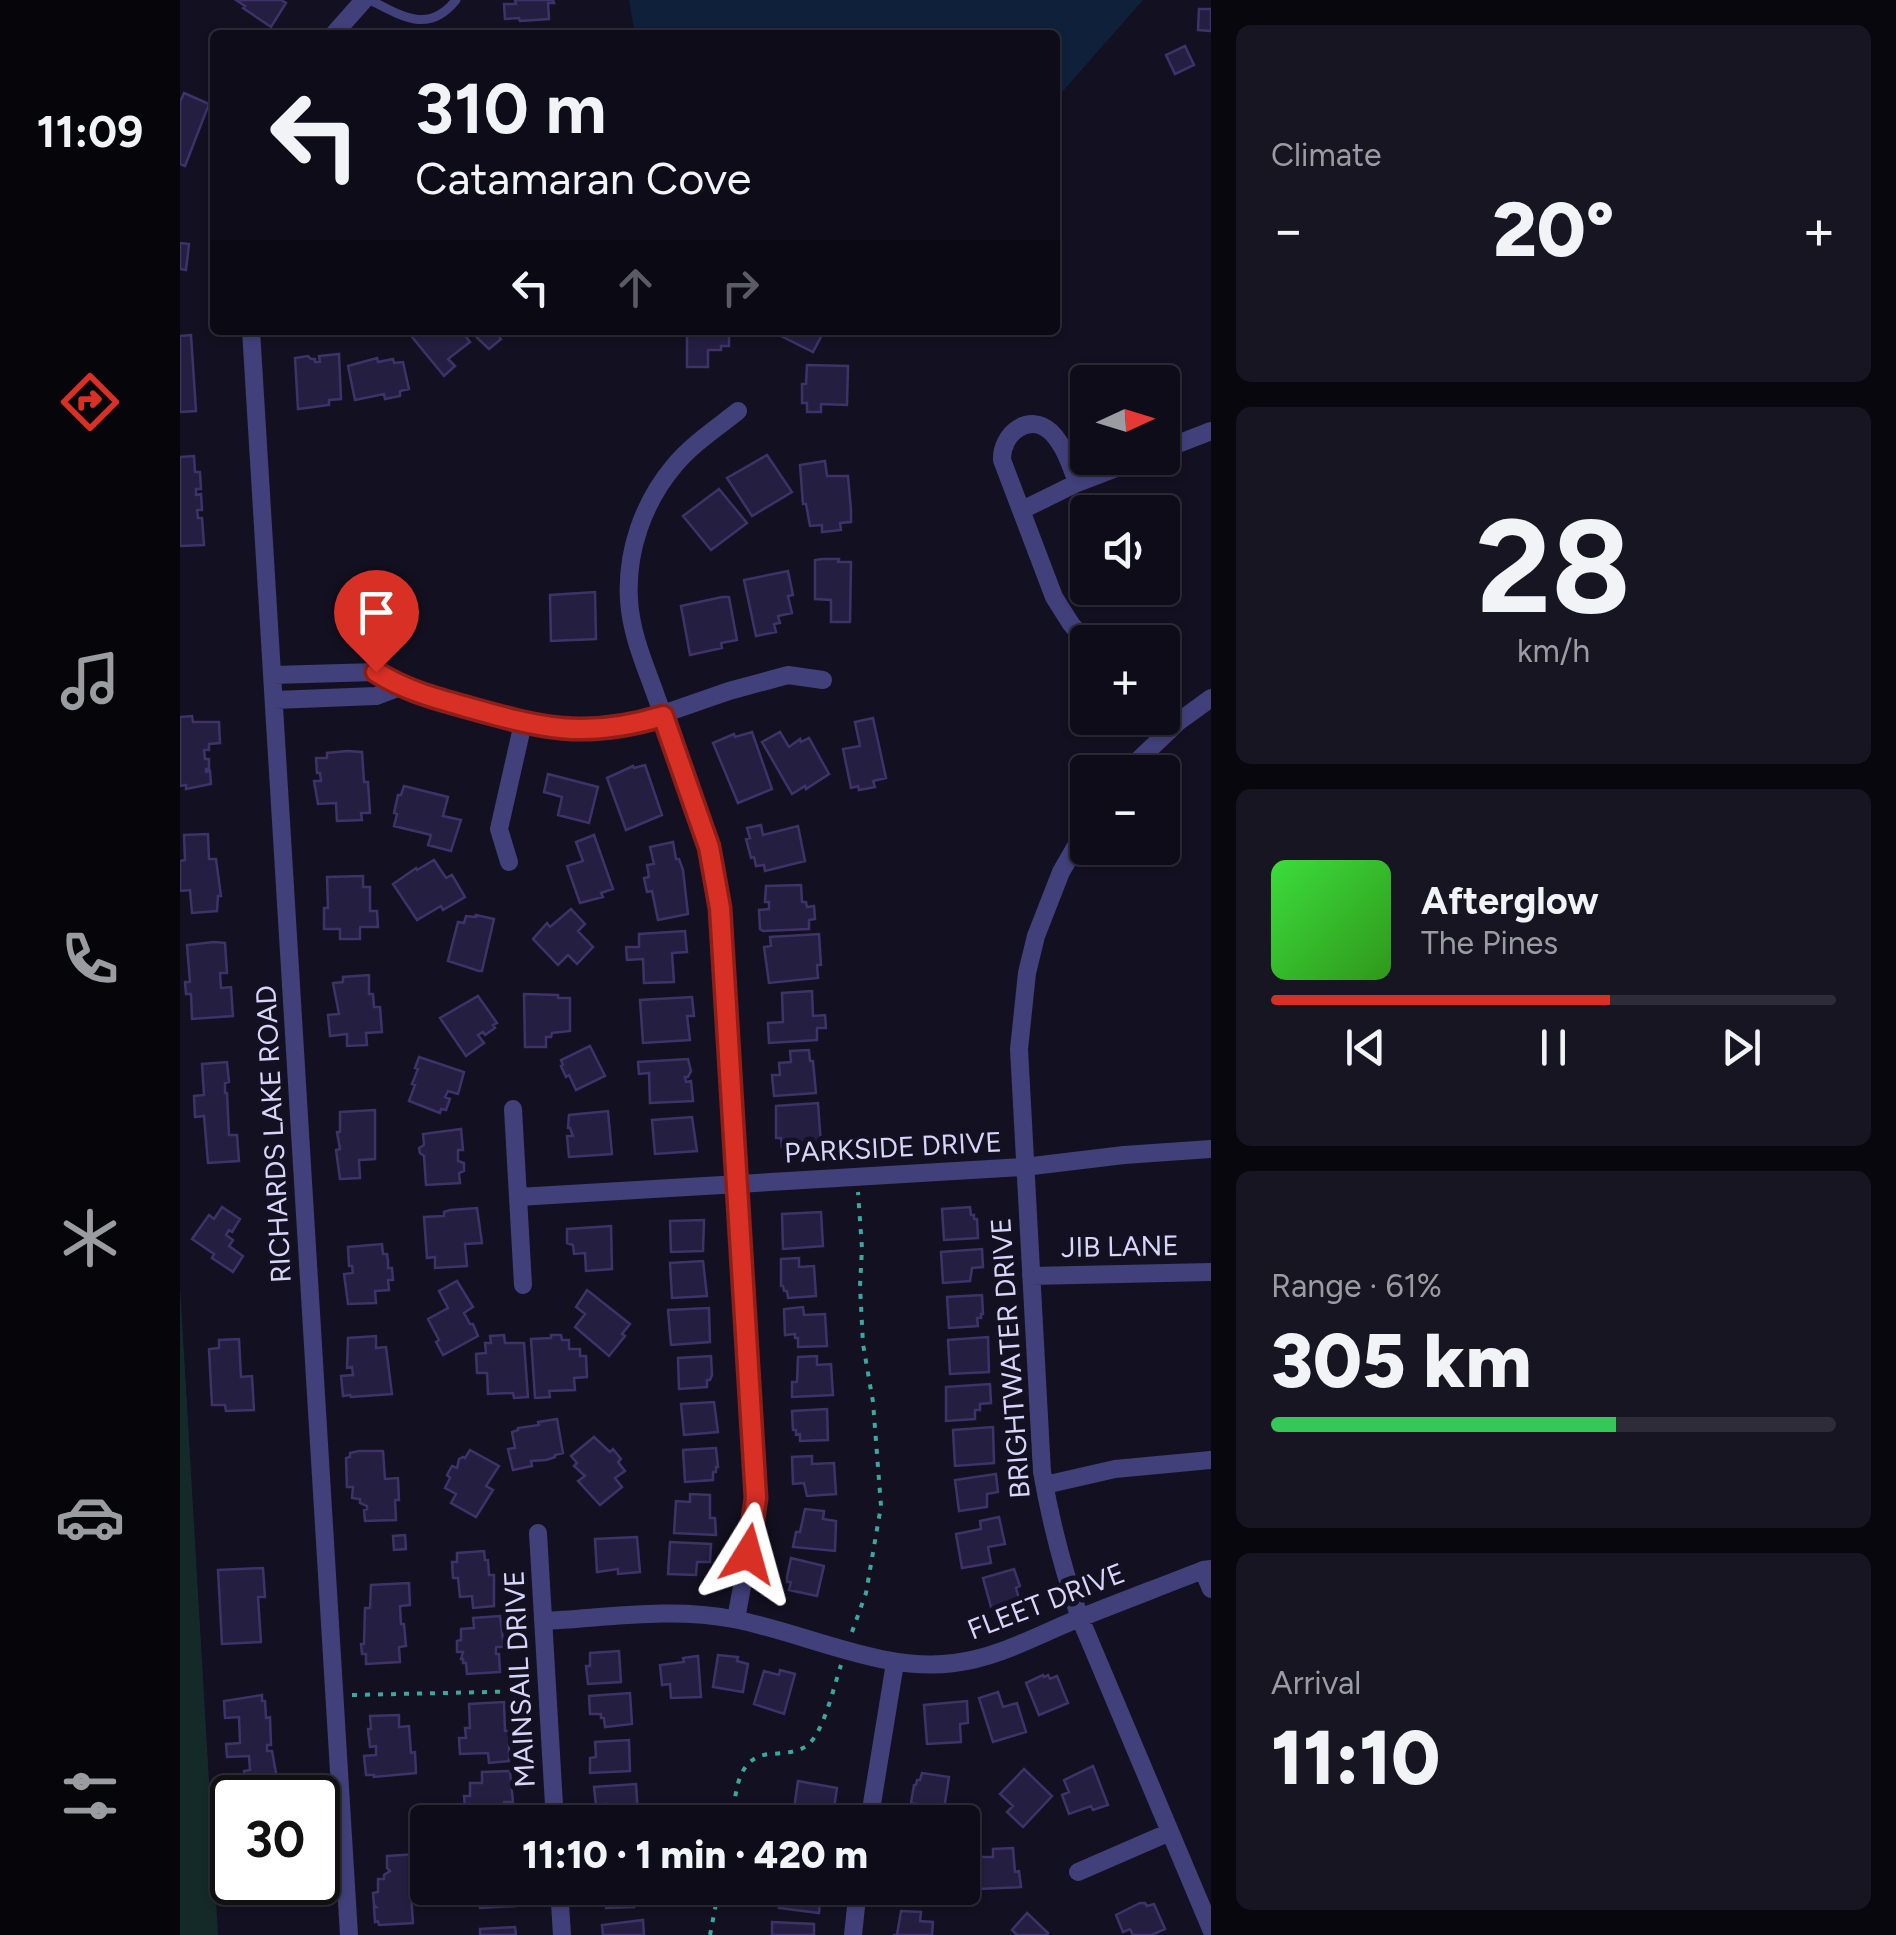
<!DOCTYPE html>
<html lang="en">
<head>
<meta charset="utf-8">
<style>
  body { margin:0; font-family:Figtree,sans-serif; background:#171522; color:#f1f3f6; height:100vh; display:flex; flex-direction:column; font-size:38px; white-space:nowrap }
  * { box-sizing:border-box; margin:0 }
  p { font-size:32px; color:#9b9ba2 }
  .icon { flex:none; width:55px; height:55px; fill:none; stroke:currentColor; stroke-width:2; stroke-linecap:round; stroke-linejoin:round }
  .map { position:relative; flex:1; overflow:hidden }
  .side { display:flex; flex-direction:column; gap:25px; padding:25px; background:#08070e; width:685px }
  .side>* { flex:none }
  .guide { position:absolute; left:30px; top:30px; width:850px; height:305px; border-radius:10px; box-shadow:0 2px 8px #0004,0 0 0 2px #2e2c38; background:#0e0c19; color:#f1f3f6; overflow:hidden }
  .needle { width:65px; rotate:86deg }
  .controls { position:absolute; left:890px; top:365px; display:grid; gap:20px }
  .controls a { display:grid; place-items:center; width:110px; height:110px; border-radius:10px; background:#0e0c19; box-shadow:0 2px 8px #0004,0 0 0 2px #2e2c38; font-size:50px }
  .speed { position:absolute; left:30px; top:1775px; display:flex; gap:20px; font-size:50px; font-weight:700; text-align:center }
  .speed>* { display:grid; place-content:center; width:130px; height:130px; border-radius:50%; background:#0e0c19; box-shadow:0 2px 8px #0004,0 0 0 2px #2e2c38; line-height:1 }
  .speed .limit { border:5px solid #111; border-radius:15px; background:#fff; color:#111 }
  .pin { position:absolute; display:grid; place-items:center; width:85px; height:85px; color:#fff; margin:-102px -42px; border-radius:50% 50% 50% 0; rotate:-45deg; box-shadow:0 0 10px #0007 }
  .pin .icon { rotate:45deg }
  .me { position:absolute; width:110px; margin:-55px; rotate:8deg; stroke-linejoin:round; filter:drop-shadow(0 0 8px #0008) }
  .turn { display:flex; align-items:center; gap:35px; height:210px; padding:0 40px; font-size:45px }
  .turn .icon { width:130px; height:130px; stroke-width:2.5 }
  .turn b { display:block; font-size:70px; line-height:85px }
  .lanes { display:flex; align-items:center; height:95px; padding:0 40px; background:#0003; justify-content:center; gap:50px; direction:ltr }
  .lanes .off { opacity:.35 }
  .big { font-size:75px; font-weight:800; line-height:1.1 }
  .side .card { flex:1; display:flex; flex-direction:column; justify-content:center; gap:15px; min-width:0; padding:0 35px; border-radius:15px; background:#171522 }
  .side .dial { align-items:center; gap:0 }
  .dial b { font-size:130px; line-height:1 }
  .song { display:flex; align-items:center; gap:30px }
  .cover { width:120px; height:120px; border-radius:15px; background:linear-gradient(135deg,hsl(120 70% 55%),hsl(110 70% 35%)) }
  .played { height:10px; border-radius:5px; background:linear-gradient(90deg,#d93025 60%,#2e2c38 60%) }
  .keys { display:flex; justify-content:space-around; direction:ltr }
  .heat { display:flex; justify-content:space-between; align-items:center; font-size:55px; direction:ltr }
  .charge { height:15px; border-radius:8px; background:linear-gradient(90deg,#34c759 61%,#2e2c38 0) }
  .trip { position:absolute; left:230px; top:1805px; width:570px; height:100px; border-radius:10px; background:#0e0c19; box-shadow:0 2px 8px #0004,0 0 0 2px #2e2c38; font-weight:800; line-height:100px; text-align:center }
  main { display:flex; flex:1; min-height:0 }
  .dock { display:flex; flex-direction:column; width:180px; justify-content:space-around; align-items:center; background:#06050a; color:#9b9ba2 }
  .dock .icon { width:70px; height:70px }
  .dock .on { color:#d93025 }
  .dock b { font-size:45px; color:#f1f3f6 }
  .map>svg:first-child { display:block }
</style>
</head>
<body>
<main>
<nav class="dock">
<b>11:09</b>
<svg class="icon on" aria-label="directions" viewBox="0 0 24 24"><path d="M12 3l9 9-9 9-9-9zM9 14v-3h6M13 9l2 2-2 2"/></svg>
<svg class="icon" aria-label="music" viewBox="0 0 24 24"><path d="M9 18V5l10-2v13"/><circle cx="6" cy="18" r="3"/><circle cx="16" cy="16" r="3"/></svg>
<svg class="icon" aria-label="phone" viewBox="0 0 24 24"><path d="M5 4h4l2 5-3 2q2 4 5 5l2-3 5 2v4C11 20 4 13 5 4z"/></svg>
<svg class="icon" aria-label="climate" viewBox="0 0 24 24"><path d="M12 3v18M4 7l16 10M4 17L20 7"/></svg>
<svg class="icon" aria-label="car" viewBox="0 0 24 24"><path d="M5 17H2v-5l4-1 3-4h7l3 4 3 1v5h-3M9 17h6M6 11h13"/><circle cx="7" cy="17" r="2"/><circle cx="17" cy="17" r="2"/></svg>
<svg class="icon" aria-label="filters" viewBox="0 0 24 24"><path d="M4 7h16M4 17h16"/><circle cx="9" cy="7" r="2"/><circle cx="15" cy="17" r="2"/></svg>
</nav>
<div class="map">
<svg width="1031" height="1935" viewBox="0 0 1031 1935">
  <rect width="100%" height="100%" fill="#131021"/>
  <path fill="#142a29" d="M0,1286l38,649h-38z"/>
  <path fill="#0f203b" d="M449,0h514l-88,100v-65h-420z"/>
  <path fill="#241e40" stroke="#3d3369" stroke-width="2.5" d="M56,0h45l5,3 -15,24 -28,-19 2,-2z
    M335,0h38l1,3h-6l1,16 -29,2 -1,-3 -14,1 -1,-15h12z
    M1019,9h12v22l-13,-1z
    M1005,46l9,19 -19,9 -9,-19z
    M4,93l25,11 -24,62 -5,-2v-62z
    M0,243l9,1 -3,26 -6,-1z
    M237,330h44l9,12 -22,17 7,7 -11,10 -32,-39z
    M289,330h32l-4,4 4,5 -12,10z
    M507,330h42v16h-8v4h-13v17h-21z
    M604,330h34l5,3 -10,19 -32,-16z
    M11,335l5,76 -16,1v-76z
    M159,354l2,45 -12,1v5l-31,4 -3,-51 13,-2 3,3h4v3h5l-1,-6z
    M197,358l1,4 15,-3 1,4 9,-1 6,27 -9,2v5l-15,3 -1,-5 -29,6 -7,-34z
    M627,365l41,1 -1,39 -26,-1v8h-14v-9h-5v-19h4z
    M587,455l25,37 -40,24 -25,-38z
    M14,456l1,16h5l1,17h-5v6l5,-1 1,16h-5l1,8h4l2,27 -24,1v-89z
    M645,461l2,15h21l3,34v12l-11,1 1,7 -19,2v-7l-12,1 -4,-22h-3l-3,-39z
    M539,489l28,34 -36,27 -28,-34z
    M642,559h17l-1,3h13l-1,60h-19v-22l-16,-1v-39z
    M608,571l5,24 -5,1 4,17 -14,3 2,7 -6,1 2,8 -20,4 -12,-56z
    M415,592l1,47 -45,2 -1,-46z
    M542,597h7l8,43 -16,3 1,5 -32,7 -9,-49z
    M12,716l1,6h26l1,21 -11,1v6h-5l1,9h4v10h-3v3l4,-1 1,13 -25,5v-4l-6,1v-69z
    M693,718l13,60 -13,3 2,6 -16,3 -1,-4 -7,2 -8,-39 17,-3 -5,-24z
    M572,732l20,57 -34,14 -25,-60 21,-9 1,3z
    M600,732l9,15 11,-8 1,3 8,-4 20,36 -23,15 -1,-3 -13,8 -30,-52z
    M167,751l15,1 2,30h4l2,31h-9l1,7 -25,1 -1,-18 -18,1 -4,-23h7l-1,-8h-3l-1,-15h11v-5z
    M465,765l17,50 -36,15 -19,-52 26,-12 1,2z
    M368,774l50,13 -9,36 -31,-8 4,-18 -18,-5z
    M224,786l44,11 -5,19 18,4 -10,31 -23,-6 3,-10 -37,-9 3,-12 -3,-1 4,-18h3z
    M581,825l2,10 35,-9 7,35 -40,10 -1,-6 -8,1 -2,-9 -3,1 -5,-19 4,-1 -3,-10z
    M28,834l1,25h7l5,37h-3l-1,15 -25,2 -2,-23 -10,1v-30l5,-1 -1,-25z
    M414,835l19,54 -12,4 2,4 -23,6 -13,-37 16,-5 -7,-19z
    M493,842l3,17h3l4,11 5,44 -30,6 -6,-29 -5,1 -3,-14 5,-1 -2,-12 7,-1 -4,-17z
    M254,860l12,18 6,-3 13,22 -22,13 -2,-4 -24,14 -24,-36 23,-16 1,2z
    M183,876v11h7v24h7l1,16h-18v12h-20v-10h-16v-21h4l-1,-31z
    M621,885l1,17h4l1,5 7,-1 1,13 -6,1v9l-46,2 -3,-2 -1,-19 10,-1v-7h-4l1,-16z
    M391,909l14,15 -7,7 15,16 -16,17 -9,-9 -10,10 -25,-26 14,-16 3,4z
    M296,915l18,4 -12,52h-3l-31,-10 10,-39 6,1 2,-7 10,1z
    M505,931l2,21 -15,1 2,29 -30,1 -1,-24 -16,1 -1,-13h13v-13z
    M639,934l2,31h-4l1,13 -49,5 -5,-36 7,-1 -1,-9z
    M34,942l11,1 2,30h-7l1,15 10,-1 2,29 -41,3 -1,-25h-5l-1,-12h5l-3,-37z
    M189,975v19h4l1,13h6l2,25 -16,1 1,12 -20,1v-12l-17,2 -2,-21 11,-1 -6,-31 10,-1v-5z
    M632,991l1,25 12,-1 1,13h-9v12l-48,3 -1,-20 15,-1 -1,-29z
    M344,994l34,1v3h12v33l-18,2 -1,4h-5v10h-21z
    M298,996l19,27 -4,2 2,3 -10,7 -2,-3 -5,3 6,8 -18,13 -26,-38z
    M512,997l2,19h-7l3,24 -47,3 -3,-43z
    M410,1046l15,30 -29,14 -7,-15 -3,2 -5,-11 2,-1 -2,-5z
    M629,1050l1,11h3l3,32 -42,3 -2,-21h8l-1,-12 12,-1 -1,-11z
    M239,1057l45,15 -6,22 -10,-3 -3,6 5,2 -4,11 -5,-1 -1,4 -31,-12 6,-16 -3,-1 6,-15 -3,-1z
    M508,1059l3,12 -3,6h-3l1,5 5,-1 2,20 -43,2 -1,-30 -10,1 -1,-12z
    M47,1062l2,20 -4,1v10h2l2,42h8l2,26 -31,2 -4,-47 -9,1 -1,-21 10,-1 -2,-31z
    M638,1103l3,42 -39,2 -1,-9h-5v-32z
    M195,1110v49l-16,1 1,18 -20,1 -4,-29 4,-1 -3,-17h3v-20z
    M428,1111l4,43 -43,3 -2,-21h6l-3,-8h-2l1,-13z
    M512,1117l5,34 -42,3 -3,-34z
    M281,1129l2,21h-5v11l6,2v8l-5,2 1,10 -34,2 -2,-29 -4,-3 -1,-5 5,-3 -1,-11z
    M42,1207l18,12 -8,13 -3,-2 -3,5 7,5 -4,6 14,10 -10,16 -21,-14 2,-4 -22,-15 17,-24 5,4z
    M790,1207l1,8h3v4h3l1,19 -34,2 -2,-31z
    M297,1208l5,35 -17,1 2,22 -32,2v-11l-8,1 -3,-41 20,-1v-4l6,-2z
    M641,1212l2,34 -40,3 -1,-35z
    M524,1220l-1,31 -32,1 -1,-31z
    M431,1226l1,43 -26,2 -1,-18 -11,1 -1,-9 -6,-2v-14z
    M202,1244l1,10h4l1,6v8h4l1,12h-5l1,10 -14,1 1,12 -28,1 -4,-30 9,-1 -1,-7h-3l-1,-19z
    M802,1249l1,18 -11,1 -2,13 -27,2 -2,-31z
    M619,1258v9l15,-1 2,30 -28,2 -1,-7h-3l-1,-5h-2v-27z
    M523,1261l4,35 -35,2 -2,-35z
    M277,1281l16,26 -9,6 6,11h3l5,12 -35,19 -7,-13 3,-2 -11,-21 20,-11 -9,-17z
    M407,1290l43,34 -8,10 3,2 -16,20 -34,-29 10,-13 -9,-7z
    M802,1295l1,19h-2v4h-4l1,8 -29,2 -2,-31z
    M623,1307l1,8 21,-1 2,32 -29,1v-9h-3v-4l-10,1 -1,-26z
    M529,1308l1,34 -39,3 -3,-35z
    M324,1335l1,8h19l4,54 -14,1 -1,-5 -25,1 -1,-21h-10l-1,-19 10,-1 -1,-10h6l-1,-7z
    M371,1335h10l1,5h7v9h11v7h6l1,21 -13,1 1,12 -26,1 1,6 -15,1 -4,-59 20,-1z
    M196,1336v12l10,-1 6,47 -41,3 -1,-2 -7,1 -2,-20 12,-1 -1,-8 -5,1 1,-30z
    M808,1337l1,35 -39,2 -2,-34z
    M59,1339l2,38 11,-1 2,34 -28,1 -1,-6h-13l-3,-56 10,-1v-8z
    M531,1356l1,19 -2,5h-3v7l-28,2 -1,-31z
    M637,1356v9l14,-1 2,31 -41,2v-15h5l1,-25z
    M810,1384l1,19 -11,1v6h-5v9l-29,2v-34z
    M534,1402l4,30 -34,3 -3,-31z
    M647,1409l1,31 -28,1v-7l-4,1v-5h-3l-1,-19z
    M377,1419l6,34 -8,2v2l-9,3 -15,1 1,5 -19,4 -5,-21 7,-1 -3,-16 6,-2v-2l21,-3 -1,-3z
    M813,1427l1,36 -39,3 -2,-36z
    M414,1437l16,15 3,-3 8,10 -3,3 7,9 -10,7 7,9 -22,18 -22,-24 7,-5 -11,-10 3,-3 -6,-7z
    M536,1448l2,19h-2v5h-3v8l-28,2 -2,-32z
    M290,1450l29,16 -13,20 7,4 -17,27 -25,-14 5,-9 -11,-6 5,-10 -3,-3 5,-9 5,2 2,-9 4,-2 2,1z
    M179,1451h24l2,28 13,-1 1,22h-4l1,20 -31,1 -1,-11 3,-1v-3l-7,-3v-4l-8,-1 1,-11h-6l-1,-29 4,-1v-4z
    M632,1456v8l22,-1 2,31 -29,2 -3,-13 -11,1 -1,-27z
    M816,1474l2,18 -11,2v13l-28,4 -4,-31z
    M510,1494l20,1v23h5l1,17 -42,-2 2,-32 14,1z
    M625,1509l19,2 -1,8 13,2 -1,30 -42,-4 3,-15h4z
    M819,1517l6,27 -17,3 3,16 -29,5 -6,-34 25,-5 -1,-8z
    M225,1535l1,14 -12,1 -1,-14z
    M457,1537l3,35 -22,2v-5l-21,3 -2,-33z
    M490,1542l41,2 -1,18h-13l-1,13 -28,-1z
    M304,1551l1,9h3l1,15h5v31l-21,2 -1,-12 -12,1 -2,-19h-5l-1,-16h5v-9z
    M611,1558l33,8 -7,30 -28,-6 2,-8h-4v-5z
    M83,1568l2,29h-7l3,45 -39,2 -4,-74z
    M834,1569l6,17 -4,2 3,11 -28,8 -8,-29z
    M229,1583l1,22 -10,1 1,18h3l2,22 -7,1 1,15 -34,2v-10h-4l-1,-10h3l1,-36h5l1,-23z
    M320,1616l4,31h-8v7h3l1,18 -33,2 -1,-11h-3v-4h-2l2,-7h-6v-11l4,-1v-11l13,-1 -1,-10z
    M439,1651l2,31 -33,2 -2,-18h4v-13z
    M538,1655l20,2 -1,4 11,3 -5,28 -30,-5z
    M518,1656l3,41 -30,1 -1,-14 -8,1 -2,-20 24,-3 -1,-4z
    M600,1670l15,4 -11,40 -30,-10 10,-33 15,4z
    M863,1675l1,2 4,-2 2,4 7,-3 11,27 -29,12 -13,-32z
    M818,1692l5,15 14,-4 9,29 -33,10 -14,-44z
    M450,1693l2,31 -27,3 -1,-9h-3v-4h-11l-1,-18z
    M82,1695v6h3l1,17 4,-1 1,28h-4v6h5l6,33 -33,2 -1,-15 6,-1 -1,-14 -22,1 -1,-13 14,-1 -1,-26 -14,1 -1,-17z
    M787,1701l1,22 -8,1 1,18 -34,2 -3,-39z
    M324,1702l1,29h4v30l-20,2 -1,-10 -28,1 -1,-16h7l-1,-10h5l-1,-24z
    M219,1715v12l10,-1 2,27 4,-1 1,21 -42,4v-2h-8l-2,-19 12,-1v-9l-6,1 -2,-18h3l-1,-13z
    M449,1740l1,31 -40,2v-15l6,-1 -1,-15z
    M913,1766l15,39 -15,5 -2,-4 -22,8 -7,-19 7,-3 -5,-12z
    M844,1769l28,27 -29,31 -16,-15 6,-6 -13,-12z
    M330,1771l3,31h-9l3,20h-32v-3h-5l-2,-4 2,-8h-5l-1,-11h6v-13h12v-11z
    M742,1773l27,4 -5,32 -33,-6 3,-18h2l1,-5h3z
    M618,1781l39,7 -5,34 -39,-6z
    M456,1784l2,31 -28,2v-8h-4v-5l-10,1 -2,-18z
    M833,1848l2,24 4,-1 2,16 -42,2 1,-32h13v-8z
    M237,1854l1,20h4l2,21h-13l2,28 -34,2 -1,-4 -3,1 -1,-15h2l-2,-2 -1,-12 5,-1v-13h6v-4l6,-4 -3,-3v-12z
    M69,1882h24l1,8 -24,2z
    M299,1888h37v18l-36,2z
    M419,1888h34l1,19 -28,1 -1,-12h-5z
    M601,1888h40l-2,25 -40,-5z
    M717,1888h34l-1,8 -14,-3 -1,8 -19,-3z
    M960,1903h5l2,3 7,-2 11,25 -13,6h-19l-3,-6 -7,3 -7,-17z
    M721,1911l20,1 -1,9 13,1 -1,13h-39h4z
    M847,1913l21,20 -1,2h-30l-5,-5z
    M463,1920l1,15h-41l-1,-10z
    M592,1922l42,2v11h-42z
    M335,1927l1,8h-36v-6z"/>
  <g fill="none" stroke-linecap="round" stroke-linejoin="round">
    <path stroke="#3ca79f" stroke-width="4" stroke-dasharray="5 8" stroke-linecap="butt" d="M672,1632l14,-39 15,-87 -8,-104 -10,-58 -3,-58 2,-38 -4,-56
      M172,1695l181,-4
      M552,1822c4,-27 3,-65 38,-68 13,-1 27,-1 38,-9 16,-14 26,-59 33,-80
      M530,1935l9,-47"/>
    <path stroke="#41407a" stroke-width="9" d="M190,0c33,17 59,34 86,0"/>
    <path stroke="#41407a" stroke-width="18" d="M153,35l31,-35
      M71,330l98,1605
      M982,450l49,-19
      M897,483c-6,-18 -13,-38 -26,-51 -21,-20 -50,1 -49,28l52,137 17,27 17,20
      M842,510l55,-27 65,-25
      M93,675l103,-3 24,15 123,36 41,7h25l45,-6 95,-33 59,-16 35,5
      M95,700l101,-4 24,-9
      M973,718l13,15
      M946,772l52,-50 33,-24
      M908,825l-27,47 -25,64 -9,37 -8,76 23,423c9,51 21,98 38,146l131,311
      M329,862l-10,-33 24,-106
      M333,1109l10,176
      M338,1197l506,-30 100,-12 87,-6
      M851,1276l180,-4
      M865,1485l70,-16 96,-9
      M358,1533l17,289
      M1023,1570l8,19
      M556,1619l18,-97 1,-24 -34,-590c-9,-73 -40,-143 -65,-212 -11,-31 -25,-62 -27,-96 -3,-48 14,-97 45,-134 18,-22 43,-38 64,-55
      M363,1621c62,-3 128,-14 190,-2 70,13 150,54 221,44 43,-5 82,-27 121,-43 42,-17 85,-33 128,-50l8,-1
      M689,1822l26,-159
      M898,1872l92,-40
      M379,1888l3,47
      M673,1935l5,-47"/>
  </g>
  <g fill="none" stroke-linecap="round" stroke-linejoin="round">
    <g stroke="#8d1f18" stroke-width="25">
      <path id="route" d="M196,672c29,18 55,25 87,34 78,22 120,34 200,10l46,131 11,61 36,590 -8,56"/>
    </g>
    <use href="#route" stroke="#d93025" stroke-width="18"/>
  </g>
  <g text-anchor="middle" stroke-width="10" stroke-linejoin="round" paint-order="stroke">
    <g font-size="28" fill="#d8d4fa" stroke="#131021">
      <text transform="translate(93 1134) rotate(-93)" y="10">RICHARDS LAKE ROAD</text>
      <text transform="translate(713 1147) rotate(-3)" y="10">PARKSIDE DRIVE</text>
      <text transform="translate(940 1246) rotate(-1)" y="10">JIB LANE</text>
      <text transform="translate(830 1358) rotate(-94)" y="10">BRIGHTWATER DRIVE</text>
      <text transform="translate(866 1601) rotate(-21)" y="10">FLEET DRIVE</text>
      <text transform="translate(339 1679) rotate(-93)" y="10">MAINSAIL DRIVE</text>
    </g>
  </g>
</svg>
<div class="controls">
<a><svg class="needle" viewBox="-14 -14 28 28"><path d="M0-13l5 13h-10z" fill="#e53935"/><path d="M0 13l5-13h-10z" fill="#9b9ba2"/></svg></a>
<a><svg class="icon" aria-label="sound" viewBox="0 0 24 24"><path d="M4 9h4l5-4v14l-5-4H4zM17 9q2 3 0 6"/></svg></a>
<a>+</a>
<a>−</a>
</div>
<div class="speed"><div class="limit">30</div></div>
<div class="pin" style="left:196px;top:672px;background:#d93025"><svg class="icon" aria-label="arrive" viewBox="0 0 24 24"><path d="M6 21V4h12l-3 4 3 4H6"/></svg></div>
<svg class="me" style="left:568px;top:1554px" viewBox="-20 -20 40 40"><path d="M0-17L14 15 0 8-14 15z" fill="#d93025" stroke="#fff" stroke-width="4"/></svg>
<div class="trip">11:10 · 1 min · 420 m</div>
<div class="guide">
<div class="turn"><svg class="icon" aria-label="left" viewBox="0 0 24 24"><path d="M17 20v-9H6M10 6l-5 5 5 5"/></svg><div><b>310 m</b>Catamaran Cove</div></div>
<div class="lanes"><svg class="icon" aria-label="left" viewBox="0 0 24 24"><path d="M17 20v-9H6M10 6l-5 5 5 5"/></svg><svg class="icon off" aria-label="ahead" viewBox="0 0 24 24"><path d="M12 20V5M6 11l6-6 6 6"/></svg><svg class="icon off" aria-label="right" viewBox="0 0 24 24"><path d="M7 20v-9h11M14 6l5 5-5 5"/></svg></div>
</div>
</div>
<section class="side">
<div class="card"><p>Climate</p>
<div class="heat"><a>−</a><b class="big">20°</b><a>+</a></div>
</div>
<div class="card dial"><b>28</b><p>km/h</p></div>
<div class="card">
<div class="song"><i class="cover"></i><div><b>Afterglow</b><p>The Pines</p></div></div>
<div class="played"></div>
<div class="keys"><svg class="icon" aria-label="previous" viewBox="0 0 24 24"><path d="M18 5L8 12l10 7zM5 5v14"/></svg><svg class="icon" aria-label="pause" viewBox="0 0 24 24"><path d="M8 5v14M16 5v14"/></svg><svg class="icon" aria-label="next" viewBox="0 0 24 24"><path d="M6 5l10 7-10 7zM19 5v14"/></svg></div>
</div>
<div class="card"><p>Range · 61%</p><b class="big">305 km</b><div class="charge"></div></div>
<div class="card"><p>Arrival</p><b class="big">11:10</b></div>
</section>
</main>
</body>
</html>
